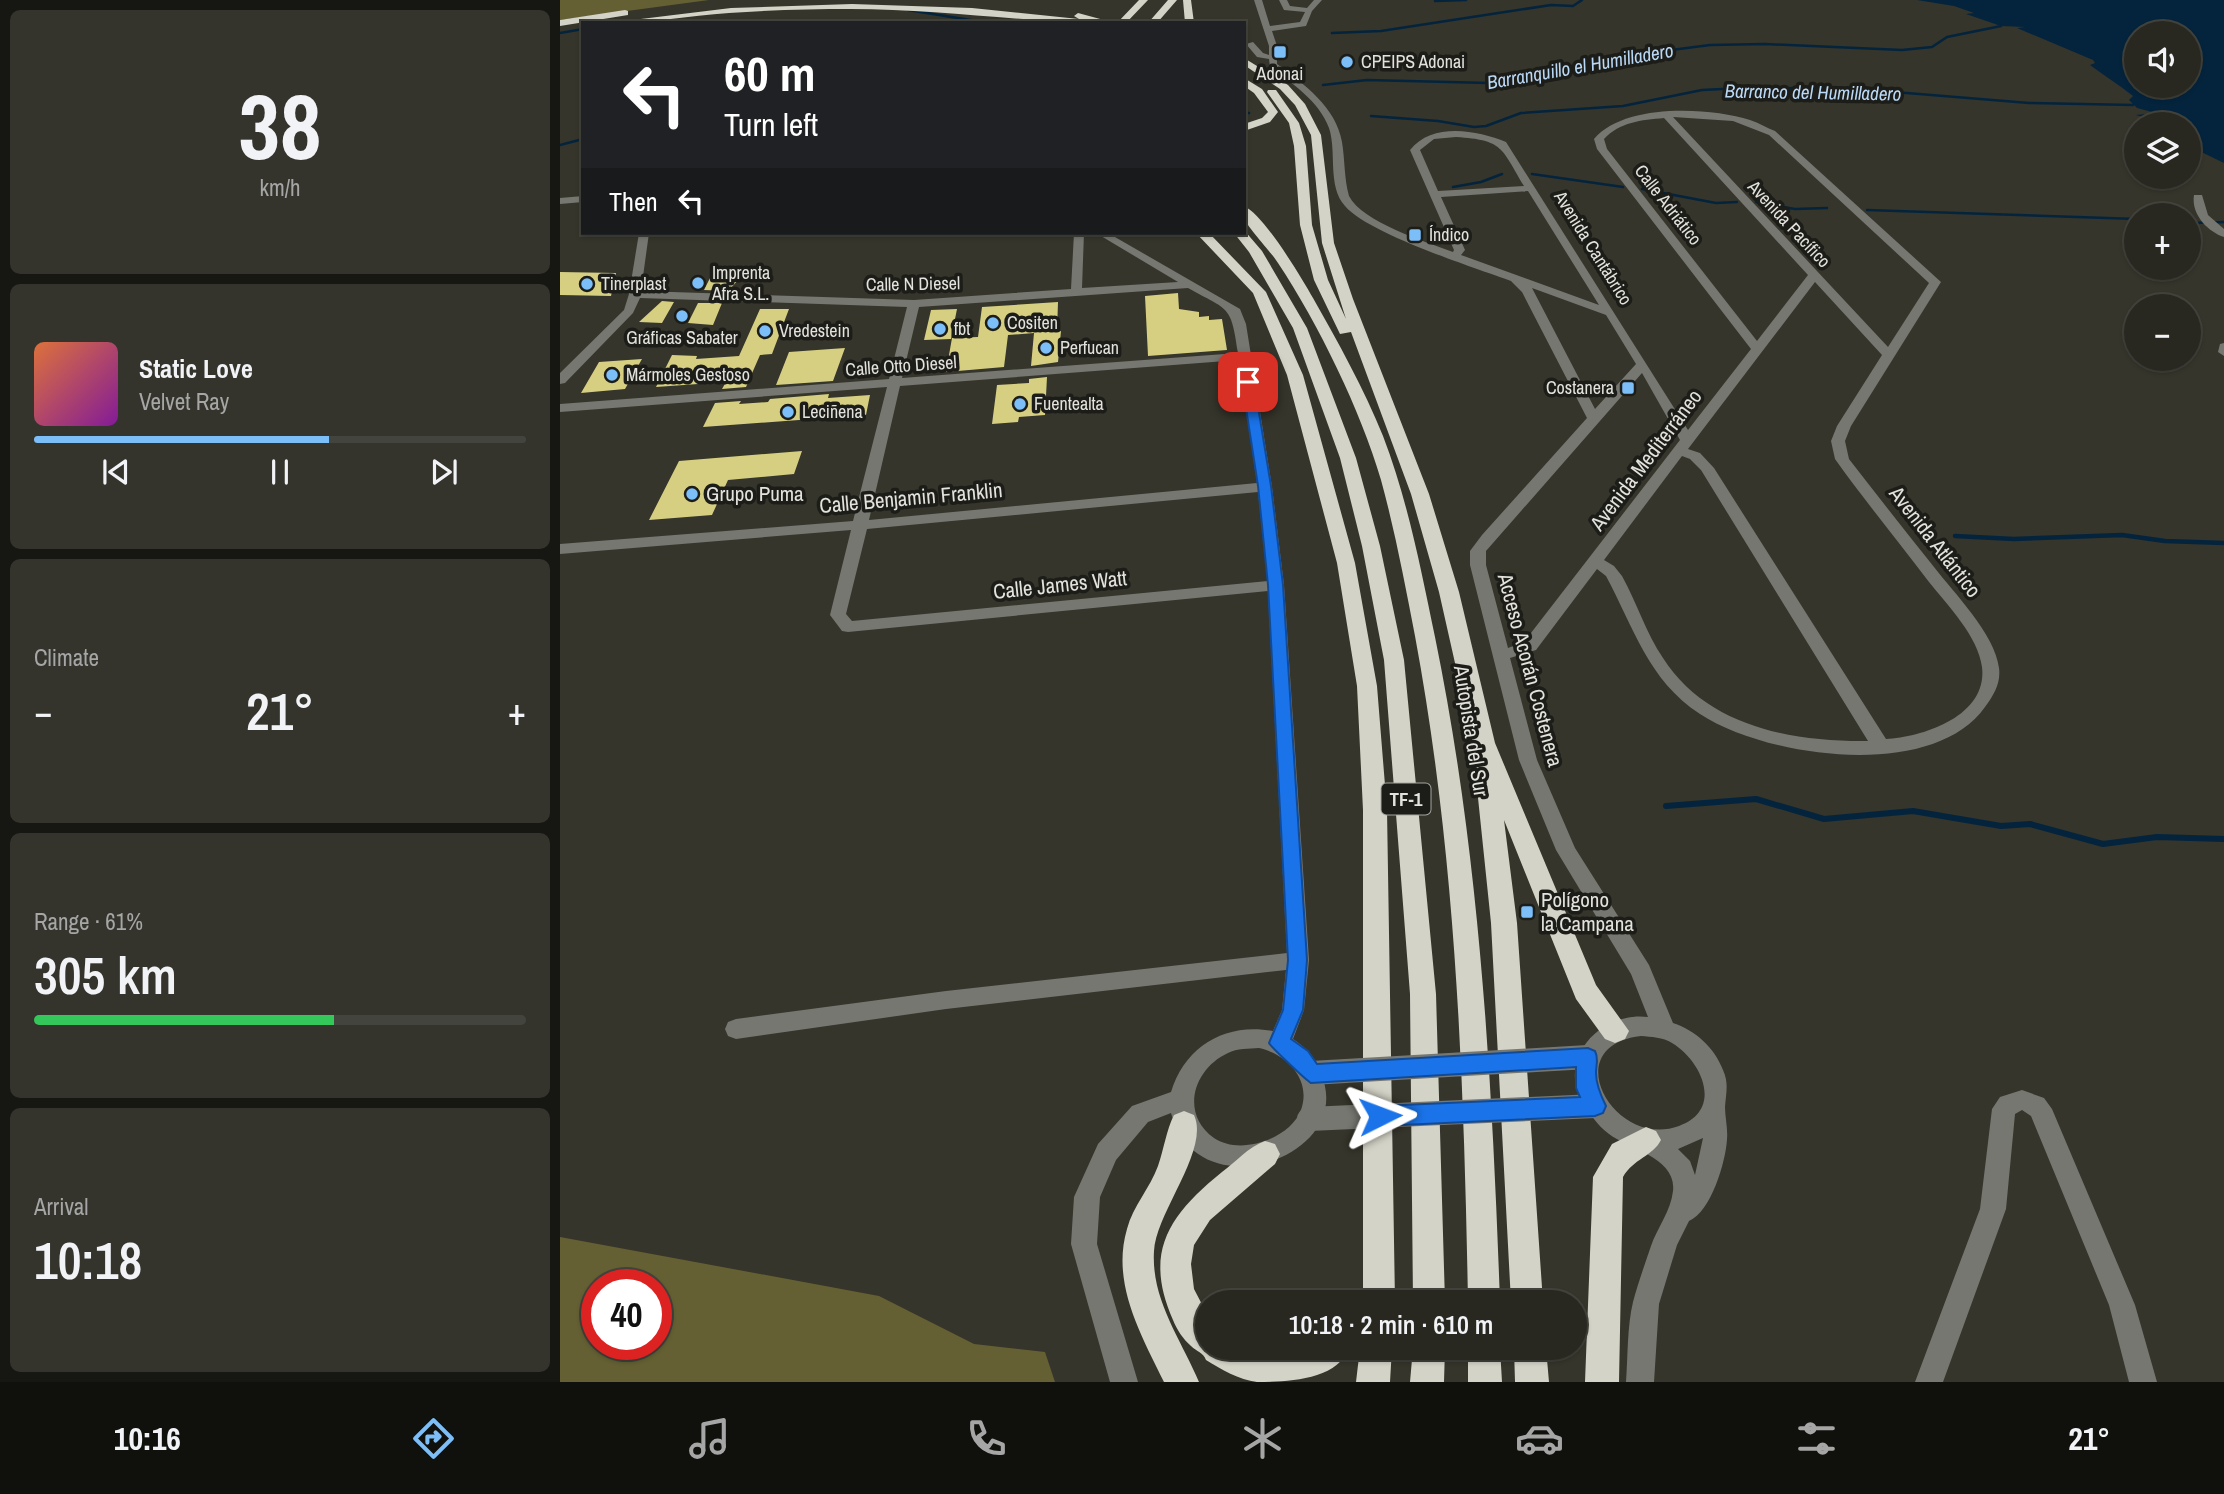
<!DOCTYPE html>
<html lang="en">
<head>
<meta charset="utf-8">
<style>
  body { margin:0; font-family:"Archivo Narrow",sans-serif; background:#34342d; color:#f1f3f6; height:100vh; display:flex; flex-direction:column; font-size:26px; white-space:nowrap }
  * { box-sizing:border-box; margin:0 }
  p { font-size:23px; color:#a5a6a5 }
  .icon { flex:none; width:38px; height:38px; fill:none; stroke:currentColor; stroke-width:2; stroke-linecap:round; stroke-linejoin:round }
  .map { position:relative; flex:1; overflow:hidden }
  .drawer { display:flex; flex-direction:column; gap:10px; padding:10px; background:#161612; width:560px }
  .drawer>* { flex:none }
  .hud { position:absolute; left:21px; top:21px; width:665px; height:214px; border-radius:0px; box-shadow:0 2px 5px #0004,0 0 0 2px #44443e; background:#202124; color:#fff; overflow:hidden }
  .fabs { position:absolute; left:1564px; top:21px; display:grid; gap:14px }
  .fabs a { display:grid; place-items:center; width:77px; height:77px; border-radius:50%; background:#282820; box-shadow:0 2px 5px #0004,0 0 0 2px #44443e; font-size:35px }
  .speed { position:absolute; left:21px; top:1269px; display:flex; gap:14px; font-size:35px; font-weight:700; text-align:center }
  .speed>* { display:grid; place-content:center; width:91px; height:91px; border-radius:50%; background:#282820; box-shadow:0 2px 5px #0004,0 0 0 2px #44443e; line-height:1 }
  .speed .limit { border:10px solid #d22; background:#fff; color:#111 }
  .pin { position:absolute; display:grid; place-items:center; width:60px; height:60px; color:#fff; margin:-30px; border-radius:14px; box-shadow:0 4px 10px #0006 }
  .me { position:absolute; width:77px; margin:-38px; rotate:87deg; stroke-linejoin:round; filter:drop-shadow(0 0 5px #0008) }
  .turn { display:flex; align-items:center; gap:24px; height:147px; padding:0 28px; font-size:32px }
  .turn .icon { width:91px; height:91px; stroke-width:2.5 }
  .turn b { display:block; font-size:49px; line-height:60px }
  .then { display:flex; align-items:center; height:66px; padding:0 28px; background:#0003; gap:14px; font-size:26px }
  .big { font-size:52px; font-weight:600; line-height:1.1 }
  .drawer .widget { flex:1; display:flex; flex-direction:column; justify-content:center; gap:10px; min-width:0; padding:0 24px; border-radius:10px; background:#34342d }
  .drawer .dial { align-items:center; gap:0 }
  .dial b { font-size:91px; line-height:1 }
  .song { display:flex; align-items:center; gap:21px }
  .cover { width:84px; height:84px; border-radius:10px; background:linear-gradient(135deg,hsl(20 70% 55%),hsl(290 70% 35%)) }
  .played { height:7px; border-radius:4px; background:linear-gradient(90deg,#7bbef8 60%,#44443e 60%) }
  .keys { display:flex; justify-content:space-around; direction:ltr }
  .heat { display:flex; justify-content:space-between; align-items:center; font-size:38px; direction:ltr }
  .charge { height:10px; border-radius:5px; background:linear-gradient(90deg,#34c759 61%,#44443e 0) }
  .trip { position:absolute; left:635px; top:1290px; width:392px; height:70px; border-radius:35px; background:#282820; box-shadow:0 2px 5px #0004,0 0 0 2px #44443e; font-weight:600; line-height:70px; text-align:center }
  .tab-bar { display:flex; height:112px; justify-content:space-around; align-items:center; background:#10100d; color:#a5a6a5 }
  .tab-bar .icon { width:49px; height:49px }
  .tab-bar .active { color:#7bbef8 }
  .tab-bar b { font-size:32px; color:#f1f3f6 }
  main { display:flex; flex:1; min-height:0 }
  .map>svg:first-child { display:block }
</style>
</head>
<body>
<main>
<section class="drawer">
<div class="widget dial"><b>38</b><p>km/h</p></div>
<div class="widget">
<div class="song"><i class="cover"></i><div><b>Static Love</b><p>Velvet Ray</p></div></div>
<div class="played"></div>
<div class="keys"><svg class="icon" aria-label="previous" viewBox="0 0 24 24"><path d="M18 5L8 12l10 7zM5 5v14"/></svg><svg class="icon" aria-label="pause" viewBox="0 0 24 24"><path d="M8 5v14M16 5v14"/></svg><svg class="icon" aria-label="next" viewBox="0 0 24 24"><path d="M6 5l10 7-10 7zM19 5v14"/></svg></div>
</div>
<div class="widget"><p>Climate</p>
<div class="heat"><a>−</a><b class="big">21°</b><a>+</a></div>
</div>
<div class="widget"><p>Range · 61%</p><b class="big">305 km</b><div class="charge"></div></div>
<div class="widget"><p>Arrival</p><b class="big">10:18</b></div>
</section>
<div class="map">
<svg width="1664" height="1382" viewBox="0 0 1664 1382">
  <rect width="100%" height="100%" fill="#35352b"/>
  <path fill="#646033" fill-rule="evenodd" d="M0,0h149l-149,20z
    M0,1237l319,59 95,48 71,8 10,30h-495zM37,1284h59v60h-59z"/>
  <path fill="#04243d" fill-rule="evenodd" d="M1357,0h307v163l-35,-17v-22h-23l-30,-9 20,-2 -19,-5 -8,-8 4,-4c-14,-11 -28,-20 -43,-31l5,-2 -2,-3 -76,-32 8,-1 -24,-1 -35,-12 8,-1 -20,-7zM1577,33h52v53h-52z"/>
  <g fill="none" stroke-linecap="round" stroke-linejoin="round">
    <path stroke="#04243d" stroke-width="2.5" d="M875,1l31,-1
      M348,10l81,13
      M0,33l23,-4
      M772,33l49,-2 170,-26 22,1 9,-6
      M763,85l44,-5 122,3 27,-2 25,-11 44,-4 55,-12 70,-9 55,-1 137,6 30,-3 15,-10 54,-11
      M684,113h5
      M811,116l67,5 36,6 12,-1 35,-13 102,-7 79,-16 20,-1 75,-1 110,5 122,10 104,2
      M0,145l23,-6
      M972,174l91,13
      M893,187l28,-5 21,-8
      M1082,189l74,14 21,-1
      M1196,202l39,7 32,-1
      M1307,210l270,9
      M1629,223l35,-1"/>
    <path stroke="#04243d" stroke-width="4.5" d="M1395,536l59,3 108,-4 43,6 59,2"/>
    <path stroke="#04243d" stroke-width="6" d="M1106,806l90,-7 68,20 89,-8 88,15 29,-2 73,20 54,-7 67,2"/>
  </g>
  <path fill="#d6cf82" d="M0,272l56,1 -5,23 -51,-1z
    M151,276l30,1 -13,14 -24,-1z
    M618,293l1,16 20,3v5l10,-1v4l13,-1 5,31 -79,6 -3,-60z
    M102,301l12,1 -12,21 -23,-1z
    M498,302l-1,30 4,-1 -3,31 -27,4 3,-33 -26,2 -4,32 -58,5 6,-34 26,-1 4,-30z
    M138,303h24l-9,22 -25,-2z
    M200,309h29l-17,45 -12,1 -14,32 -24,2 4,-7 -70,5 16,-32 25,1 -1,3 43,-3z
    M397,309l-6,30 -27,1 7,-30z
    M285,348l-12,33 -57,4 13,-33z
    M82,359l-17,30 -44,4 18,-31z
    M487,377l-2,38 -26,2 -1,5 -26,2 5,-39 32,-2v-4z
    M269,394l-1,4 42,-3 -4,20 -163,12 12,-24 26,-2 -2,3 29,-2 2,-3z
    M242,451l-8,23 -66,6 -16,35 -63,5 30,-59z"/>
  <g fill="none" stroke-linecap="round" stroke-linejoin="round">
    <path fill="#777772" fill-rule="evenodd" d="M694,0h8l8,26 30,-4 5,-10 -21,-2 -5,-10h8l3,6 17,2 7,-8h8l-10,11 -6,15 -34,5 5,15v18c27,20 59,43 65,78 3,18 2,36 7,54 13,26 77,46 104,56l1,-2 -44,-100c22,-28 67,-20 96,-8l182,288 63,-81 -154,-200 -3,-10c30,-36 115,-32 156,-19 9,3 17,8 25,11l166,151 -90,144 -6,15 4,18c28,36 56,72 85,108 20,26 61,67 65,101 2,15 -5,27 -14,39 -52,74 -218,51 -285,7 -52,-34 -66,-86 -94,-138l-9,-7 -61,81 -26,8 27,102 38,88 74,117 24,58c23,8 41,24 50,47 6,13 3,23 2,37 0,10 3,22 2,32 -1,22 -16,73 -38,82l-12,24 -18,59 -5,78h-28c2,-26 1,-55 7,-80 5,-19 12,-38 18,-56 6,-18 20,-35 22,-55 4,-33 -44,-42 -64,-57 -12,-9 -19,-20 -27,-33 -25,-44 20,-90 66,-84l-17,-43 -75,-124 -37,-90 -49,-195v-14l12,-16 105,-117 -65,-126 -11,-11c-38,-14 -142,-47 -166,-75 -18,-20 -8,-54 -16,-78 -10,-27 -37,-45 -59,-61l-1,-8 -12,-2 -11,-13 7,-2 10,11 6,2v-9zM1113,117l60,4 36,14 160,148 -41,64zM1104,118l144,157 -51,66 -150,-192 -3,-10c16,-17 37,-19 60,-21zM896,137c48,3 45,11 68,49l-86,5 -18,-41 14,-11zM968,191l71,114 -138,-50 4,-5 -24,-53zM1255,282l67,73 -45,71 -6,15 4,18c30,42 63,82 94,123 19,24 49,54 53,85 6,49 -59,70 -96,72l-172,-271 -14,-15 -12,-4zM972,288l74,27 30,49 -41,45zM1082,373l38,67 -156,202 -16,6 -22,-83v-14zM1122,456l8,3 11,11 167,271c-75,1 -161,-14 -205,-83 -17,-25 -26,-55 -41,-82l-8,-10 -10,-6zM1081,1036c10,1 22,1 31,7 30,18 52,67 7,83 -64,24 -124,-80 -38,-90zM1143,1138l-8,37 -5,-14 -12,-12z
      M1634,195h8l6,20 16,14v8c-17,-6 -33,-23 -30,-42z
      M23,196v6l-23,2v-6z
      M79,233h10l-8,58 273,9 157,-11 3,-56h10l-2,55 96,-6 -82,-49h12l132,76 6,15 26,163 12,98 25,375 -5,50 -11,29c13,8 21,19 27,33 40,83 -123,142 -149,41l-23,9 -32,38 -16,37 -3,47 41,138h-28l-39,-138 3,-47 24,-53 34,-38 39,-14c14,-46 55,-70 102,-61l9,-21 4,-40 -340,39 -210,30 -8,-3 -3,-7 3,-7 8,-3 210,-28 341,-38 -19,-362 -420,41 -6,-1 -12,-16 21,-85 -291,24v-10l293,-23 34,-134 -327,25v-8l329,-25 18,-72 -267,-9 -7,15 -68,70 -5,1v-11l64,-63 5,-16zM628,288c41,23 43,16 50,65l-336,25 17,-71zM679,360l18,123 -388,37 31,-134zM698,492l10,89 -416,40 -6,-7 21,-85zM699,1048c27,6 53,31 42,62 -11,29 -61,46 -87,28 -34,-24 -21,-69 14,-85 9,-5 21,-4 31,-5z
      M1664,343v13l-6,-4 2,-8z
      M1462,1090l22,8 8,11 83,196 22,77h-28l-20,-77 -78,-189 -9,-6 -7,4 -9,95 -63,173h-28l65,-173 12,-100 8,-12z"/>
    <path fill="#d3d3c7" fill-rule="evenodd" d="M579,0h9l-22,23h-9z
      M608,0h9l-20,23h-9z
      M623,0h8l3,23h-9z
      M292,4l120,4 107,11 -5,-3 4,-3 37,10c-86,0 -175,-14 -264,-14 -40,0 -81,1 -122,4 -40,3 -81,10 -121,10l123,-15z
      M65,10l3,1v4l-68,11v-6z
      M684,58l44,27 17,19 16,31 13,108 19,56 76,195 30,98 36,151 101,242 33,46 -4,8 -10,4 -10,-4 -29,-40 -72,-179 13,103 26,379h-32l-20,-379 -16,-154 6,-6 -8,-20 -34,-151 -28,-98 -60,-162 -11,2 -26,-54 -14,-55 -6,-79 -5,-23 -22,-31 1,-2h8l23,33 7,23 6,79 16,55 18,39 -24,-76 -11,-108 -16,-30 -15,-16 -36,-24z
      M684,78l18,11 16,23 -8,10 -26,9v-7l18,-6 6,-6 -14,-19 -10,-7z
      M684,206c20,9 57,71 69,92 25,44 51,91 70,138 25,65 38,134 52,201 45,219 57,442 65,665h-32c-4,-223 -12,-446 -53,-666 -10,-52 -20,-105 -34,-156 -20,-69 -63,-157 -103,-217 -6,-10 -31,-36 -34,-45 -1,-4 0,-8 0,-12z
      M684,230l18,21 45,77 49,130 24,88 24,114 32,334 9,308h-32l-3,-308 -26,-334 -22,-114 -22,-88 -47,-130 -44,-76 -15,-19h10z
      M636,233h13l57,59 37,83 52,188 22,123 10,124 8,492h-32v-492l-6,-124 -20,-123 -50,-188 -34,-82z
      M624,1111l10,4c16,35 -38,97 -40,136 -3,49 27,88 45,131h-35c-23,-47 -53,-99 -37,-153 6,-23 23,-41 31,-63 6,-17 8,-35 16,-51z
      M1086,1127l10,4 5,9c-8,16 -28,19 -38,37l-4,205h-34l8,-205 19,-33z
      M705,1141l10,3 5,10 -5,10 -65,56 -16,25 -3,19 3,25 14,27v32h44l24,3 24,-3h49c-11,32 -62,34 -92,34 -18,-2 -36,-13 -51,-22 -3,-8 -9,-8 -15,-14 -8,-7 -14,-16 -18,-26 -30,-68 -4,-105 49,-148 14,-10 26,-25 43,-31z
      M800,1348h32l-2,34h-34z
      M853,1348h32l-1,34h-34z
      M908,1348h32l2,34h-34z
      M954,1348h32l3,34h-34z"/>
    <path stroke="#777772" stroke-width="24" d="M751,1073l277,-16
      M749,1119l286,-13"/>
  </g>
  <path fill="#1a73e8" stroke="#114b97" stroke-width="2" d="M688,379l6,3 17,104 12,99 24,375 -4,50 -12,29 17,12 9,13 271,-16 7,3c4,8 1,13 1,22 0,12 5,23 10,33l-3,7 -8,3 -215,10 -7,-3 -3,-7 3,-7 7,-3 200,-9 -4,-9v-21l-265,16c-4,-2 -40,-36 -42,-40l14,-33 5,-50 -20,-375 -10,-99 -16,-104z"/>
  <g fill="#7bbef8" stroke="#1c1c18" stroke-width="2.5">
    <rect x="713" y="45" width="14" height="14" rx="3.5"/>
    <circle cx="787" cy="62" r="7"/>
    <rect x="848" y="228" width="14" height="14" rx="3.5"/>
    <circle cx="138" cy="283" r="7"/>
    <circle cx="27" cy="284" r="7"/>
    <circle cx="122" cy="316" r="7"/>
    <circle cx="433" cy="323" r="7"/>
    <circle cx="380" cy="329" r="7"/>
    <circle cx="205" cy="331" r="7"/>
    <circle cx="486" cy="348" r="7"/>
    <circle cx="52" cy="375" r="7"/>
    <rect x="1061" y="381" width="14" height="14" rx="3.5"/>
    <circle cx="460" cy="404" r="7"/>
    <circle cx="228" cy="412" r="7"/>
    <circle cx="132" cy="494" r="7"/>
    <rect x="960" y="905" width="14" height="14" rx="3.5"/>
  </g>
  <g text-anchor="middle" stroke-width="7" stroke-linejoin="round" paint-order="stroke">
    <g font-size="18" fill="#e3e2dc" stroke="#1c1c18" text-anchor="start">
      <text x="801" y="68">CPEIPS Adonai</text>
      <text x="720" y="80" text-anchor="middle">Adonai</text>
      <text x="869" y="241">Índico</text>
      <text x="152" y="279">Imprenta<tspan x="152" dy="21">Afra S.L.</tspan></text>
      <text x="41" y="290">Tinerplast</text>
      <text x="447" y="329">Cositen</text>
      <text x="394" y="335">fbt</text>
      <text x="219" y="337">Vredestein</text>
      <text x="122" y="344" text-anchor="middle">Gráficas Sabater</text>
      <text x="500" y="354">Perfucan</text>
      <text x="66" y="381">Mármoles Gestoso</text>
      <text x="1054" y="394" text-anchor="end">Costanera</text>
      <text x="474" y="410">Fuentealta</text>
      <text x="242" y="418">Leciñena</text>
    </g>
    <g font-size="18" fill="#e3e2dc" stroke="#1c1c18">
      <text transform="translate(1108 205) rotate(52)" y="6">Calle Adriático</text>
      <text transform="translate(1229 224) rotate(47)" y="6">Avenida Pacífico</text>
      <text transform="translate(1033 248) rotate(58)" y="6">Avenida Cantábrico</text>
      <text transform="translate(353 284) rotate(-1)" y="6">Calle N Diesel</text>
      <text transform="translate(341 366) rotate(-4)" y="6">Calle Otto Diesel</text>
    </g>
    <g font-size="19" font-style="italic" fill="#bad9f6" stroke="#1c1c18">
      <text transform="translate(1020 66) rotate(-10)" y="7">Barranquillo el Humilladero</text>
      <text transform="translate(1253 92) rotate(1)" y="7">Barranco del Humilladero</text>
    </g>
    <rect fill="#1c1c18" stroke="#a7a7a1" stroke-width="2" x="821.5" y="783.5" width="49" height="31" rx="5"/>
    <g font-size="19" font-weight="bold" fill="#e3e2dc">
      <text x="846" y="806">TF-1</text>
    </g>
    <g font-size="21" fill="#e3e2dc" stroke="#1c1c18">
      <text transform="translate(1086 460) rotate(-53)" y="7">Avenida Mediterráneo</text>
      <text transform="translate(351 498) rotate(-5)" y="7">Calle Benjamin Franklin</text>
      <text transform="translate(1375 542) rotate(52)" y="7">Avenida Atlántico</text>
      <text transform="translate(500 585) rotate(-6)" y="7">Calle James Watt</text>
      <text transform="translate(970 670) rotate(75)" y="7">Acceso Acorán Costenera</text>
      <text transform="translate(911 731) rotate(81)" y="7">Autopista del Sur</text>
    </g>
    <g font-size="21" fill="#e3e2dc" stroke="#1c1c18" text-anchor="start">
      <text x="146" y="501">Grupo Puma</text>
      <text x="981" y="907">Polígono<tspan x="981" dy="24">la Campana</tspan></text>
    </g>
  </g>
</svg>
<div class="fabs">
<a><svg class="icon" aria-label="sound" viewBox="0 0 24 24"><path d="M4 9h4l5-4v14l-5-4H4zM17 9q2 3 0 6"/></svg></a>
<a><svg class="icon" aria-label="layers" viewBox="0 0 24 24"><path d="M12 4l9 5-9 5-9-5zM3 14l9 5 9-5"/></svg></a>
<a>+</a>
<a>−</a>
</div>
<div class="speed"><div class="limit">40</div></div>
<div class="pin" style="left:688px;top:382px;background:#d93025"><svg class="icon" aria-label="arrive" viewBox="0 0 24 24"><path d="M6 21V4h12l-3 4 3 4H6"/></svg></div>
<svg class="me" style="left:820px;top:1116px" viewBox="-20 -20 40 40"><path d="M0-17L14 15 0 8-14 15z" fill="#1a73e8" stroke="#fff" stroke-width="4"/></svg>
<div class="trip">10:18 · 2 min · 610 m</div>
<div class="hud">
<div class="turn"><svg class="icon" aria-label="left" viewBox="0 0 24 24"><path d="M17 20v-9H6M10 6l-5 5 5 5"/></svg><div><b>60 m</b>Turn left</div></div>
<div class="then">Then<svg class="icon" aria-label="left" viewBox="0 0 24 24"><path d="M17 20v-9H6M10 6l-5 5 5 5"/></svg></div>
</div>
</div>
</main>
<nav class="tab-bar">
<b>10:16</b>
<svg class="icon active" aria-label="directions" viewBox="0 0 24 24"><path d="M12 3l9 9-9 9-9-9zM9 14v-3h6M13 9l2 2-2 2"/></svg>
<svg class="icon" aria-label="music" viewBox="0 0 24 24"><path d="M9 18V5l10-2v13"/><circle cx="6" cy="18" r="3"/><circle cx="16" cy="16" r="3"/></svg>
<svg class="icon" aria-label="phone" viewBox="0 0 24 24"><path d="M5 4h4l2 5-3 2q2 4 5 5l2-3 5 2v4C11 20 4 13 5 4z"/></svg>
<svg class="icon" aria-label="climate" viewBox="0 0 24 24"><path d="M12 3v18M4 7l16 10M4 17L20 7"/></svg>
<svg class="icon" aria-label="car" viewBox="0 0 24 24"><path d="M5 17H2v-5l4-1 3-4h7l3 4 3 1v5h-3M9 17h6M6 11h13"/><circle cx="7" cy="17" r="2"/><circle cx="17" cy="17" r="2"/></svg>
<svg class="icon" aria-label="filters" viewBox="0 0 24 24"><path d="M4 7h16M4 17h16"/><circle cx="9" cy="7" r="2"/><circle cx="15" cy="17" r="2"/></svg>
<b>21°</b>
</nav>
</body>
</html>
